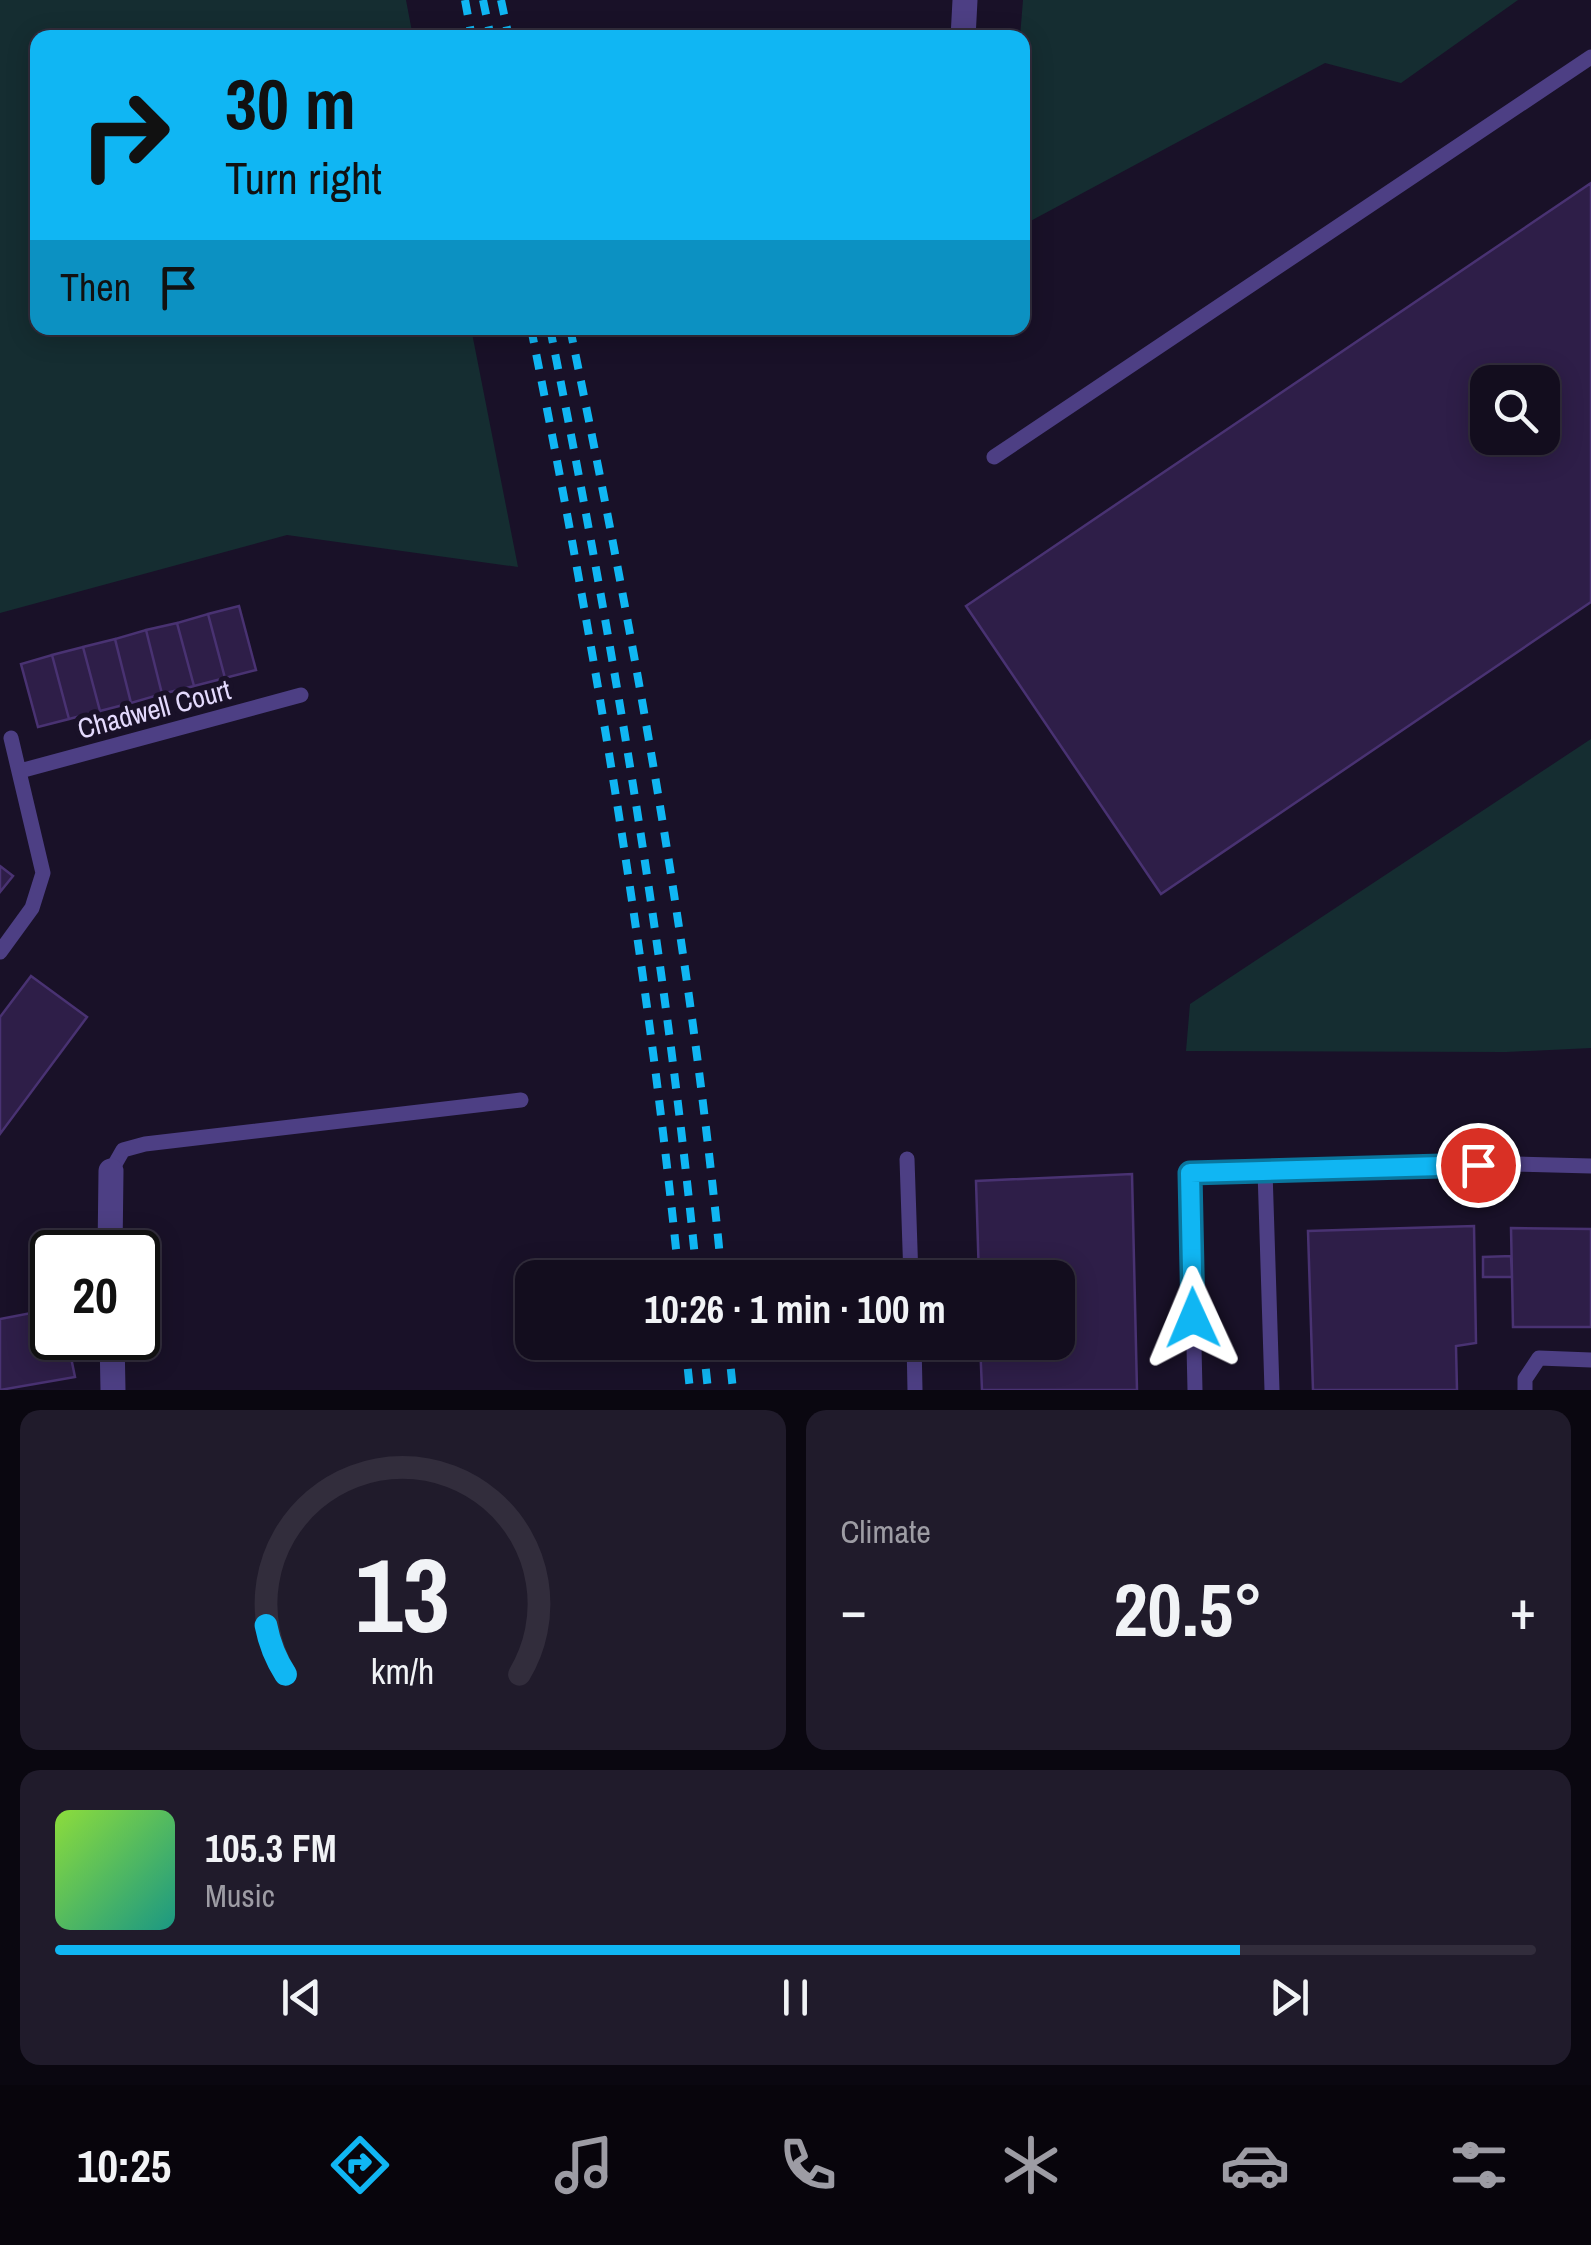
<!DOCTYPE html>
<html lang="en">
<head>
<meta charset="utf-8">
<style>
  body { margin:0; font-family:"Archivo Narrow",sans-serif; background:#201b2b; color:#f1f3f6; height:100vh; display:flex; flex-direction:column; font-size:38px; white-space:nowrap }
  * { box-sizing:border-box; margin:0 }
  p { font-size:32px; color:#9d9ca4 }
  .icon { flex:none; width:55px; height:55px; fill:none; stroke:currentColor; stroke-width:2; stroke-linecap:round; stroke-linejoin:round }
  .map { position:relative; height:1390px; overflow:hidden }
  .panel { display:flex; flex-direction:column; gap:20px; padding:20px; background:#0a0710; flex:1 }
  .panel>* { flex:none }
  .banner { position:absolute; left:30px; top:30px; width:1000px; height:305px; border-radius:20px; box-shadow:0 5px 25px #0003,0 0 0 2px #322d3c; background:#10b6f3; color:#111; overflow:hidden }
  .tools { position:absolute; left:1470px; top:365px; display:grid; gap:20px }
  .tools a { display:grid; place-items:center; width:90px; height:90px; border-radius:20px; background:#130d1e; box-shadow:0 5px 25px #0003,0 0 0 2px #322d3c; font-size:50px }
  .speed { position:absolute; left:30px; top:1230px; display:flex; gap:20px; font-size:50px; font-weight:700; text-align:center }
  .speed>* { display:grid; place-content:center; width:130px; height:130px; border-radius:50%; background:#130d1e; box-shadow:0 5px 25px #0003,0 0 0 2px #322d3c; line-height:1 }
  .speed .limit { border:5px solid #111; border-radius:15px; background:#fff; color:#111 }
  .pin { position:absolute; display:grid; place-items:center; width:85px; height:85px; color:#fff; margin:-42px; border:5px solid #fff; border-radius:50%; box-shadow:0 2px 10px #0007 }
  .me { position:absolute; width:110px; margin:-55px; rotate:359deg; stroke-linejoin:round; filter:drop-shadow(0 0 8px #0008) }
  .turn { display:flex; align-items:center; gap:35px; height:210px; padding:0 30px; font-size:45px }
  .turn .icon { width:130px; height:130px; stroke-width:2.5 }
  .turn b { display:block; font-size:70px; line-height:85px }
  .then { display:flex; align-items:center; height:95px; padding:0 30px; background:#0003; gap:20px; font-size:38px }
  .big { font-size:75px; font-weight:700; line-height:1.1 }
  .panel .tile { flex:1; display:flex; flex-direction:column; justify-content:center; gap:15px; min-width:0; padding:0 35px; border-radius:20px; background:#201b2b }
  .panel .dial { align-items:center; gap:0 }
  .dial svg { height:260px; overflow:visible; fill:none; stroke:#322d3c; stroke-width:7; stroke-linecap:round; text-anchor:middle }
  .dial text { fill:#f1f3f6; stroke:none }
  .song { display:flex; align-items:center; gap:30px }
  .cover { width:120px; height:120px; border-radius:15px; background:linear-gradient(135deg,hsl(90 70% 55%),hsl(170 70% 35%)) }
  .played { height:10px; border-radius:5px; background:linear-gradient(90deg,#10b6f3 80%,#322d3c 80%) }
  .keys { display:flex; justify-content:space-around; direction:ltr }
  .heat { display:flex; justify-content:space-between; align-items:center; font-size:55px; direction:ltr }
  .panel .tiles { flex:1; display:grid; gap:20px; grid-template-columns:1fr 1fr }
  .tile:last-child { grid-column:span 2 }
  .trip { position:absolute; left:515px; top:1260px; width:560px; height:100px; border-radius:20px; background:#130d1e; box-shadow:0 5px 25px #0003,0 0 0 2px #322d3c; font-weight:700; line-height:100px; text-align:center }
  .tabs { display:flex; height:160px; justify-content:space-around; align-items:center; background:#08050c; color:#9d9ca4 }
  .tabs .icon { width:70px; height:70px }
  .tabs .on { color:#10b6f3 }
  .tabs b { font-size:45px; color:#f1f3f6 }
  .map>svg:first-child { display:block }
</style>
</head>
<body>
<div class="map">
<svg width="1591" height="1390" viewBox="0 0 1591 1390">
  <rect width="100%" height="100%" fill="#191128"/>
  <path fill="#152d31" d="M0,0h406l7,37 -375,1v290h433l47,239 -231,-32 -287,78z
    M1023,0h495l-117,83 -76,-20 -302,162 -1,-187 -2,-1z
    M1591,739v309l-85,4 -320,-1 4,-47z"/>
  <path fill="#2e1e48" stroke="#493272" stroke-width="2.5" fill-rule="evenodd" d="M1591,183v419l-430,292 -195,-288zM1488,382h54v56h-54z
    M239,606l17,64 -31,8 -17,-64z
    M208,614l17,64 -31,8 -17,-63z
    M177,623l17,63 -32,8 -16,-64z
    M146,630l16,64 -31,9 -16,-64z
    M115,639l16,64 -31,8 -17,-64z
    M83,647l17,64 -31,8 -17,-64z
    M52,655l17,64 -31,8 -17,-63z
    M0,866l13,10 -13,16z
    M31,976l56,41 -87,117v-117z
    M1132,1174l5,216h-155l-2,-48h78v-64h-79l-3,-97z
    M1474,1226l2,117 -20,3 1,44h-144l-5,-159z
    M1511,1228l80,1v98h-78z
    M1511,1256l1,21h-29v-20z
    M52,1309v29h15l8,39 -75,13v-71z"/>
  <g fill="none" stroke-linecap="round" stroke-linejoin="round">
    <path stroke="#4d3f84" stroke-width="15" d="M994,457l597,-400
      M20,771l281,-76
      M0,952l32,-44 11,-35 -32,-135
      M907,1159l4,119
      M111,1171l12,-21 22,-6 376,-44
      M1265,1171l7,219
      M914,1342l1,48
      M1195,1390l-5,-217 323,-9 78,2
      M1525,1390v-11l14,-21 52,2"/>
    <path stroke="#4d3f84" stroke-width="25" d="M963,38l2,-38
      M110,1252l1,-81
      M112,1338l1,52"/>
    <path stroke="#10b6f3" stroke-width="8" stroke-dasharray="15 12" stroke-linecap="butt" d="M465,0l7,38
      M483,0l8,38
      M501,0l8,38
      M531,328c63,314 116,630 148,950
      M550,328c63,314 116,630 147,950
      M570,328c65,314 122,630 152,950
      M685,1342l5,48
      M703,1342l5,48
      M728,1342l5,48"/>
  </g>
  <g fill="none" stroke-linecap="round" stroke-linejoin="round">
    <g stroke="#0a769e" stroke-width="25">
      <path id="route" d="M1193,1318l-3,-145 288,-8"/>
    </g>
    <use href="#route" stroke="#10b6f3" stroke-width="18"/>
  </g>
  <g text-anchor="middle" stroke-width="10" stroke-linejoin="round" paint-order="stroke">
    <g font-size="28" fill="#e4dafd" stroke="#191128">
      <text transform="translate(154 709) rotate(-15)" y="10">Chadwell Court</text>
    </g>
  </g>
</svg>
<div class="tools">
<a><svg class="icon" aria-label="search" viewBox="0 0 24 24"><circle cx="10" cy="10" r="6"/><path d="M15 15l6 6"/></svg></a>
</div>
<div class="speed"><div class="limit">20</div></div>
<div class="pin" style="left:1478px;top:1165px;background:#d93025"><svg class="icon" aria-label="arrive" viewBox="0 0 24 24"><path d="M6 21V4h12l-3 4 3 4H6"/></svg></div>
<svg class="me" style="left:1193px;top:1318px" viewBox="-20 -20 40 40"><path d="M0-17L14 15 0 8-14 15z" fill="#10b6f3" stroke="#fff" stroke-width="4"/></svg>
<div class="trip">10:26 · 1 min · 100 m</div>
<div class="banner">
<div class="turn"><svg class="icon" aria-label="right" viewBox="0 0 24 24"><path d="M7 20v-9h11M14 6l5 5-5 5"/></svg><div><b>30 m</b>Turn right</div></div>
<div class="then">Then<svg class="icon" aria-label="arrive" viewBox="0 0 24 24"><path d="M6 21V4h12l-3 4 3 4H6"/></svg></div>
</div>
</div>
<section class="panel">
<div class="tiles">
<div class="tile dial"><svg viewBox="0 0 100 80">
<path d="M14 69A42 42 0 1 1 86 69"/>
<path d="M14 69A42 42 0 0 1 8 54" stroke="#10b6f3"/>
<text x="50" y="56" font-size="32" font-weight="700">13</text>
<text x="50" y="72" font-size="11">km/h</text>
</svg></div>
<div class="tile"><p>Climate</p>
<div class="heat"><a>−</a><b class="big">20.5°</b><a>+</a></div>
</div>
<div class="tile">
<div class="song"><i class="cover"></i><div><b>105.3 FM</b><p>Music</p></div></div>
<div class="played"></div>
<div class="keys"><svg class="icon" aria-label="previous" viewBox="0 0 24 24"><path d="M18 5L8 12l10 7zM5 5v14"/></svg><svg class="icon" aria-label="pause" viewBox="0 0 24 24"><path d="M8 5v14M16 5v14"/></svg><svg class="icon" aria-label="next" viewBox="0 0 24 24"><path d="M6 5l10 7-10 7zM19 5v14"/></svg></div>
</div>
</div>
</section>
<nav class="tabs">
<b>10:25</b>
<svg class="icon on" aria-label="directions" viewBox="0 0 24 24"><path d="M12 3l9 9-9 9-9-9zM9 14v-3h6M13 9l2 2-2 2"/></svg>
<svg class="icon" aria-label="music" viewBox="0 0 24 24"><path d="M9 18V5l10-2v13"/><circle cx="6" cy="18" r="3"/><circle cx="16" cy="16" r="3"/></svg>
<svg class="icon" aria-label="phone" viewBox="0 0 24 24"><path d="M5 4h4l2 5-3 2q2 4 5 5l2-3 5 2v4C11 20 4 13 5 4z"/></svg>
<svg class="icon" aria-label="climate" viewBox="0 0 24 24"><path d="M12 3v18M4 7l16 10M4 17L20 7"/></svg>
<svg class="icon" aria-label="car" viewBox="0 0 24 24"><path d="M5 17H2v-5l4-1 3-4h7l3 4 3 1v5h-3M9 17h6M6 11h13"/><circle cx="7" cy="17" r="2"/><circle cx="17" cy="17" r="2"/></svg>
<svg class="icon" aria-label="filters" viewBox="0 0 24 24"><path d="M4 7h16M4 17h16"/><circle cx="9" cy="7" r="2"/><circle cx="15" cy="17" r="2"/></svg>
</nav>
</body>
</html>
